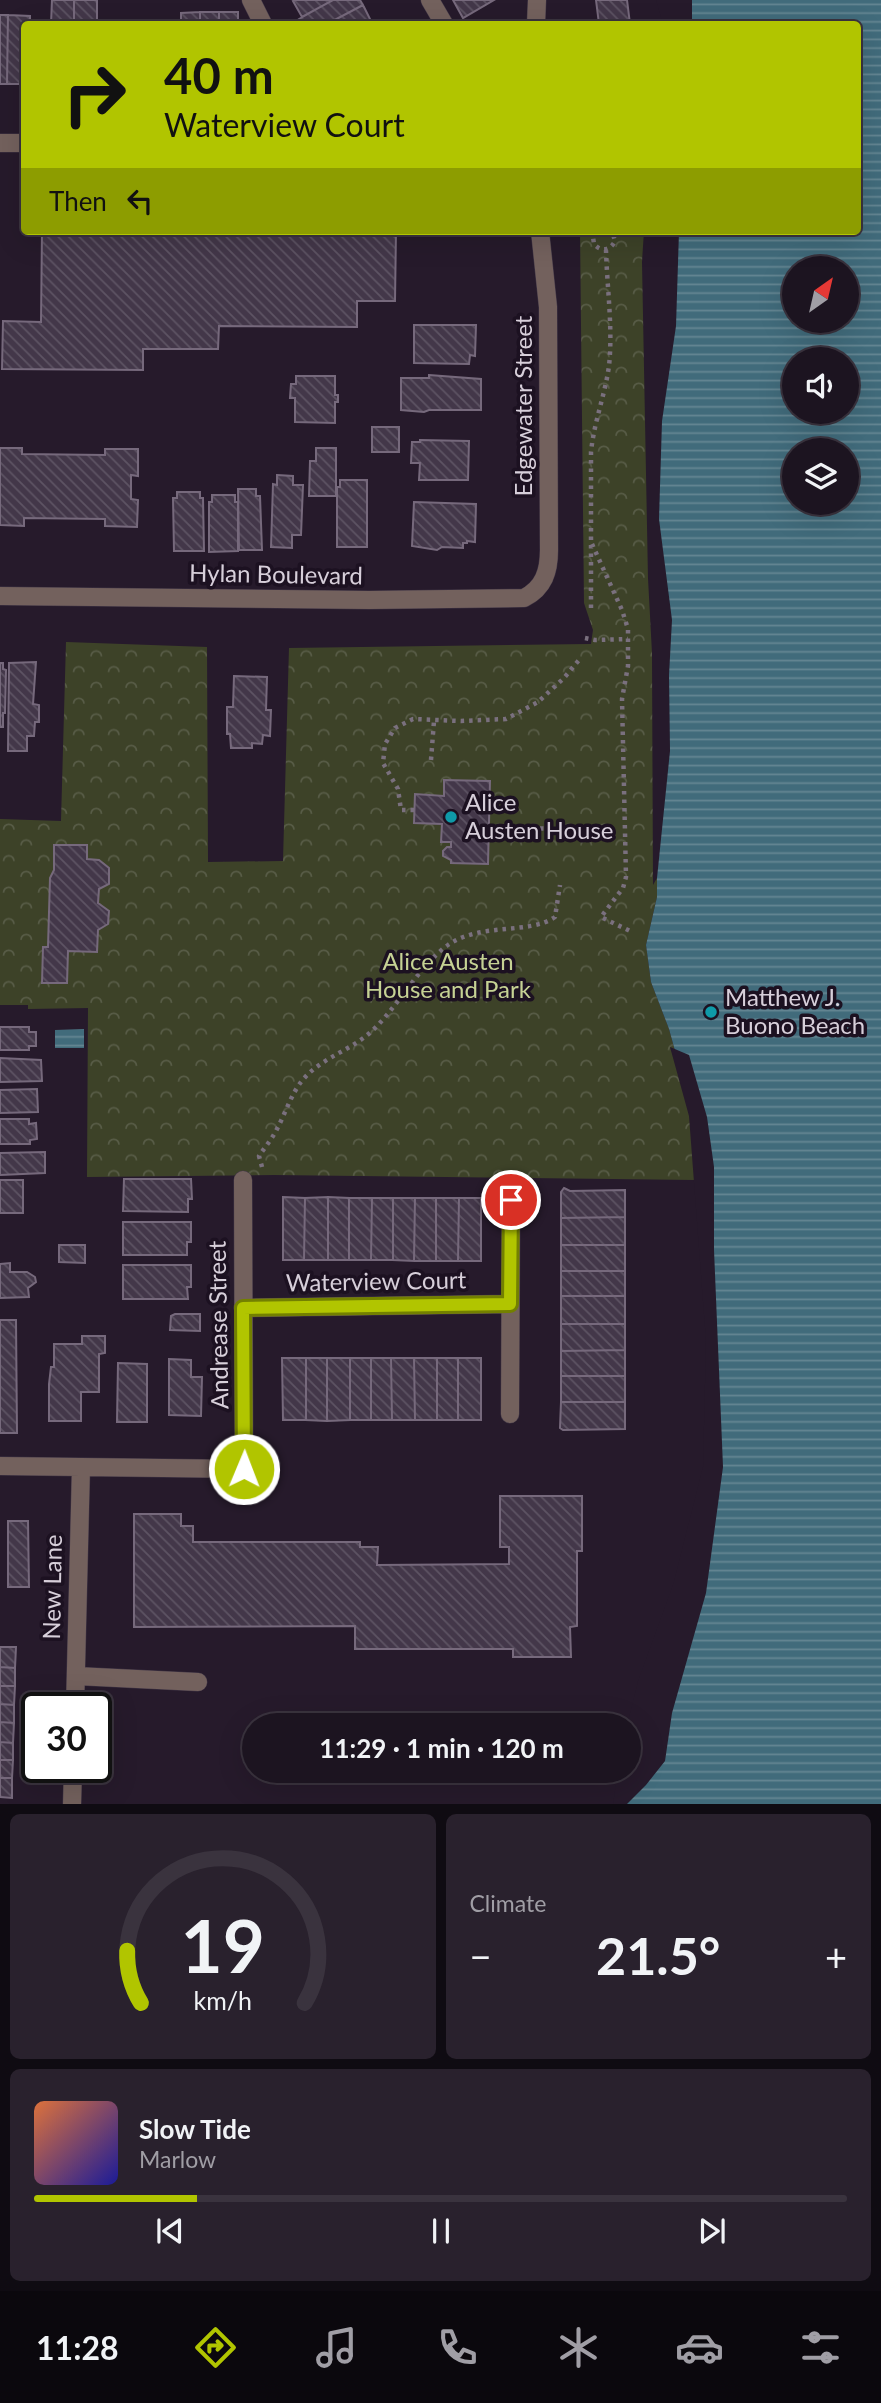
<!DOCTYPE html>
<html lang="en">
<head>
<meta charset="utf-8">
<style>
  body { margin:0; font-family:Lato,sans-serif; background:#29212d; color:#f1f3f6; height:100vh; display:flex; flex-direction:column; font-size:26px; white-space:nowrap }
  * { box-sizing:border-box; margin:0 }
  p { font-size:23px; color:#a09ea5 }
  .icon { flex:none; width:38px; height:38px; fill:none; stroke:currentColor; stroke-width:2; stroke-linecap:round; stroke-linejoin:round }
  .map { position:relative; height:1804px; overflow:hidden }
  .panel { display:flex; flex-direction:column; gap:10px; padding:10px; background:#0f0b12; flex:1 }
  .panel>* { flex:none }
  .hud { position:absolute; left:21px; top:21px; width:840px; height:214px; border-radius:7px; box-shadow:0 7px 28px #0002,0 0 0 2px #3a333e; background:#b1c500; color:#111; overflow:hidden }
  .needle { width:46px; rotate:34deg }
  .buttons { position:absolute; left:782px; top:256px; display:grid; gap:14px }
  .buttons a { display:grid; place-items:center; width:77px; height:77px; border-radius:50%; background:#1c1420; box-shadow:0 7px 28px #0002,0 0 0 2px #3a333e; font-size:35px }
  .speed { position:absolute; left:21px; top:1692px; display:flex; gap:14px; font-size:35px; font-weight:700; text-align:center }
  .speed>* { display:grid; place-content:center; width:91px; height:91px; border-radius:50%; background:#1c1420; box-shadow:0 7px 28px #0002,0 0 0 2px #3a333e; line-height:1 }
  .speed .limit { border:4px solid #111; border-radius:10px; background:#fff; color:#111 }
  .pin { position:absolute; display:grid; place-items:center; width:60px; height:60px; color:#fff; margin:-30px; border:4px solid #fff; border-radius:50%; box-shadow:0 2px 7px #0007 }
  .me { position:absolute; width:77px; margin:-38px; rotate:1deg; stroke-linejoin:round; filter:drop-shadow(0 0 5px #0008) }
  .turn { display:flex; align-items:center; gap:24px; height:147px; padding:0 28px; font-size:32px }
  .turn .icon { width:91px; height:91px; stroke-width:2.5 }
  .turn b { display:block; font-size:49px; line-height:60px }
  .then { display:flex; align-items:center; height:66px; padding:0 28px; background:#0003; gap:14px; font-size:26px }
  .big { font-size:52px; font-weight:700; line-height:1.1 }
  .panel .widget { flex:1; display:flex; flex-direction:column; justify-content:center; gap:10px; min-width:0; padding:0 24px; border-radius:10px; background:#29212d }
  .panel .dial { align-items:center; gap:0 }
  .dial svg { height:182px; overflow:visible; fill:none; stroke:#3a333e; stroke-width:7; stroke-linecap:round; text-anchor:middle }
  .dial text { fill:#f1f3f6; stroke:none }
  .song { display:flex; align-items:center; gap:21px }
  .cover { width:84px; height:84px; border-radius:10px; background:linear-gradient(135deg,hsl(20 70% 55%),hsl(240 70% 35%)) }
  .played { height:7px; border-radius:4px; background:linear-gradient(90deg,#b1c500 20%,#3a333e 20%) }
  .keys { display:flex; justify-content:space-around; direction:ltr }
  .heat { display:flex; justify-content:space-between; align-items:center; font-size:38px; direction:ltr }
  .panel .tiles { flex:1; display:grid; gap:10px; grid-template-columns:1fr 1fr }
  .widget:last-child { grid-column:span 2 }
  .trip { position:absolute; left:242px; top:1713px; width:399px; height:70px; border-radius:35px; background:#1c1420; box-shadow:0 7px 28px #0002,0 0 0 2px #3a333e; font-weight:700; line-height:70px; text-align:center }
  .tabs { display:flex; height:112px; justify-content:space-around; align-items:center; background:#0b080d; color:#a09ea5 }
  .tabs .icon { width:49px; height:49px }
  .tabs .selected { color:#b1c500 }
  .tabs b { font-size:32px; color:#f1f3f6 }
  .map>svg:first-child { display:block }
</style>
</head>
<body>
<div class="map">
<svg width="881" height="1805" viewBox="0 0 881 1805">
  <defs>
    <pattern id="park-crowns" width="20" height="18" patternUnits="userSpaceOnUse" patternTransform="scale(1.75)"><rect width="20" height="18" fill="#3d4228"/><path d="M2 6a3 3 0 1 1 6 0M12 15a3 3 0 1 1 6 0" fill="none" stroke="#585c47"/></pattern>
    <pattern id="water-rules" width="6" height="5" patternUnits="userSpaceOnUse" patternTransform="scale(1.75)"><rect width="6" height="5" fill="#416b7b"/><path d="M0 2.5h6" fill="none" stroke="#658693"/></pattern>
    <pattern id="building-back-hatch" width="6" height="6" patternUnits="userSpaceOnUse" patternTransform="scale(1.75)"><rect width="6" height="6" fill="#433749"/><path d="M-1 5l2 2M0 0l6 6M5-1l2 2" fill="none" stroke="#5d5363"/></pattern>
  </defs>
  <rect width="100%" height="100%" fill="#261a2b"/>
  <path fill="url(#park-crowns)" d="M580,231h67l10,647v19l-11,48 5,37 18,47 24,87 3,64 -422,-5 -187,2 1,-169 -60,1v-4h-28v-186l61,2 5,-179 141,5 1,215 75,-1 6,-213 302,-4 2,-14 -9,-27z"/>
  <path fill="url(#water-rules)" fill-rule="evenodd" d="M660,0h221v1804l-267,1 14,-34 78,-303 3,-127 -16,-225 -24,-87 -18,-47 -5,-37 11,-48v-19l-10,-647h211v-207h-192zM794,268h53v52h-53zM794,359h53v52h-53zM794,450h53v52h-53z
    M84,1029v19h-29v-18z"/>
  <path fill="#261a2b" d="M656,0h36v24h-29z
    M644,231h35l-3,95 -14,95 -3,98 13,101 -3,55 1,76 -13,127 -4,7 -1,-232 -4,-75 -6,-316z
    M670,1047l19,8 18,62 7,50v83l9,217 -17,126 -34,120 -7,48 -19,24 -19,19h-14l5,-33h10l-1,-45 11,-45 35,-96 30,-118 3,-126 -17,-225z"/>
  <path fill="url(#building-back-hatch)" stroke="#76697c" stroke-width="2" d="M52,0h22v24h-23z
    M74,0h23v24h-23z
    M296,0h37l-31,17 -9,-16z
    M333,0h27l3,5 -36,19h-25l-3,-5z
    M453,0h41l-31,18z
    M596,0h31l3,24h-31z
    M363,5l8,16 -6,3h-38z
    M200,12h19v12h-19z
    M200,12v12h-19v-11z
    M219,12h19v12h-19z
    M0,15h8l-1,69h-7z
    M8,15l22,1v8h-6v60h-17z
    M42,231h354l-1,70h-38v26l-138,-1 -1,23h-75v21l-141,-1 1,-48 38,1z
    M414,325h62l-1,31 -5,-1 -1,9 -55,-1z
    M429,375l52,4v31h-52l-5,2 -23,-2v-32h28z
    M296,376h39v19h3v7h-3v21l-40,-1v-24h-5l1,-14h5z
    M372,427h27v25h-27z
    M420,440l49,1 -1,39h-49l1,-17h-9l1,-21h8z
    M0,448h22v6l83,1v-6h33v27l-7,-1v24l7,1 -1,27 -32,-1v-7l-81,-1v8l-24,-1z
    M316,448h20v48h-27l1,-35h6z
    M277,475l16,1v9h10l-2,50h-9v13l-21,-1 2,-63 4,1z
    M340,480h27v67h-30v-60h3z
    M238,489h18v7h4l2,54h-23z
    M177,492h23v6h3l1,53h-30l-1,-53h4z
    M212,495h23v7h3v49l-29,1v-50h3z
    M414,502l62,2 -1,38 -8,-1v2h-4v5l-21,-1 -5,3 -25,-4z
    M36,662l-3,42 6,1v17h-4l-1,14h-7v15h-19l1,-88z
    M0,663h3v6l3,1 -1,43h-2v14h-3z
    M234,676l33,1 -1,33h5l-1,26 -7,-1 -1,9 -10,-1v5h-21l-1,-14h-3v-27h6z
    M444,780l46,1 -2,83 -37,-1v-3l-8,-4v-5l4,-4h4v-5h-10l1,-18 -28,-1 1,-29 29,2z
    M54,845h33v14l12,1 10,8v16l-10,5 -1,14 11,8 -1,13 -10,6 -1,22 -29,-1 -1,32h-25l1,-36h5l2,-69 4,-8z
    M0,1027h29v5h7v14h-7v4h-29z
    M0,1058l41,2 1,21 -42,1z
    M37,1089l1,23 -38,1v-23z
    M0,1119h29v5l7,-1 1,16 -7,1v4h-30z
    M45,1152v21l-45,2v-22z
    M124,1179h67l1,20h-4v13l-65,-1z
    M0,1180h23v33h-23z
    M564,1188l6,3 55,-1v27l-64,1v-26z
    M283,1197l22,1 -1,62h-21z
    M328,1197v63h-24l1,-62z
    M328,1197l21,1v62h-21z
    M349,1198h23l-1,62h-22z
    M372,1198h21v62h-22z
    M393,1198h22l-1,63 -21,-1z
    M415,1198h21v63h-22z
    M436,1198h23l-1,63h-22z
    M459,1198h22v63h-23z
    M625,1217v28h-64v-27z
    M123,1222h68v20h-4v13h-64z
    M59,1245h26v18l-26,-1z
    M561,1245h64v26h-64z
    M10,1263v9h17l8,5 1,5 -8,6 1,9 -29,1v-34z
    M123,1265h68v22h-4l1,12h-65z
    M561,1271h64v25h-64z
    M561,1296h64v28h-64z
    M175,1314h25v17l-30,-1 1,-14z
    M0,1320h16l1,113h-17z
    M561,1324h64v26l-64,1z
    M82,1336h23v17l-6,1v38h-18v29h-32v-37l2,-17h3v-23h28z
    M625,1350v26h-64v-25z
    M282,1358h24v62h-23z
    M306,1358h21v63l-21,-1z
    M327,1358h23v62l-23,1z
    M350,1358h21v62h-21z
    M371,1358h20l1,62h-21z
    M391,1358h23l1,62h-23z
    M414,1358h23v62h-22z
    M437,1358h21v62h-21z
    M458,1358h23v62h-23z
    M169,1359l22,1v17h11l-1,39 -32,-1z
    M118,1363l29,1v58h-30z
    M561,1376h64v26h-64z
    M561,1402h64v27l-62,1 -3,-2z
    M500,1496h82v55h-5v75l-7,1 1,30h-58v-8h-158v-23l-221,1v-113h47v12h12v16h167v5h18l-1,18 132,-1v-17h-9z
    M8,1521h20l1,66h-21z
    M0,1647h16l-1,21 -15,-1z
    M0,1667l15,1v18h-15z
    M0,1686h15l-1,19 -14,-1z
    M0,1704l14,1v18l-14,-1z
    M0,1722l14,1 -1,20 -13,-1z
    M0,1742l13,1v17h-13z
    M0,1760h13l-1,18h-12z
    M0,1778h12v20l-12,-1z"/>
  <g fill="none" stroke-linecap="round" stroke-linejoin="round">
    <g stroke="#423747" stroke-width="19">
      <path id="minor" d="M251,0l12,24
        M430,0l14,24
        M536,24l1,-24
        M0,143h24
        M0,596l369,4 155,-2c20,-10 25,-27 25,-48l-1,-243 -8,-76
        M243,1308l267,-4
        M510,1414l1,-214
        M0,1466l244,3 -1,-289
        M76,1676l122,6
        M75,1708l6,-241
        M72,1805l1,-37"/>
    </g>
    <path stroke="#7a707e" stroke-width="4.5" stroke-dasharray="3.5 5" stroke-linecap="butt" d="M596,231l-3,6 1,7c7,8 16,7 21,-3l-3,-10
      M592,544l30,66 6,19v37l-6,33 4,178 -3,11 -22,29 31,15
      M591,608v-156c3,-30 14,-57 18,-86 4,-38 -2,-78 -3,-116
      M585,638l10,2 33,-1
      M431,760l3,-39
      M414,810h-13l-3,-21 -15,-26 2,-19 10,-16 18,-9 48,2 45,-2 32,-17 26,-24 15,-18
      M489,827l103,3
      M262,1167l-3,-11c6,-9 13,-17 18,-27 8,-15 14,-34 24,-47 17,-22 43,-29 65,-46 29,-23 51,-69 82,-91 33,-23 81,-10 107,-28l5,-32"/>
    <use href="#minor" stroke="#73615d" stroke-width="18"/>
  </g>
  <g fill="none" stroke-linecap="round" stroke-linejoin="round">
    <g stroke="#738000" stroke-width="18">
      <path id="route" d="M244,1469l-1,-161 267,-4 1,-104"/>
    </g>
    <use href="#route" stroke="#b1c500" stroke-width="12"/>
  </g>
  <g fill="#0f9aa8" stroke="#1c1121" stroke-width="2.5">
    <circle cx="451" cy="817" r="7"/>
    <circle cx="711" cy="1012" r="7"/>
  </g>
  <g text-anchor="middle" stroke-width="7" stroke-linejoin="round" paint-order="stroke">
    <g font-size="24" fill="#d7cfda" stroke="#1c1121">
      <text transform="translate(524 406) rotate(-90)" y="8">Edgewater Street</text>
      <text transform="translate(276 575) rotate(1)" y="8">Hylan Boulevard</text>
      <text transform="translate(376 1282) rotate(-1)" y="8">Waterview Court</text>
      <text transform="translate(219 1325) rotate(-91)" y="8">Andrease Street</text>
      <text transform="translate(53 1587) rotate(-89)" y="8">New Lane</text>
    </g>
    <g font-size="24" fill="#d7cfda" stroke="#1c1121" text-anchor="start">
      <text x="465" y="811">Alice<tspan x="465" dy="28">Austen House</tspan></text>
      <text x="725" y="1006">Matthew J.<tspan x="725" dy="28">Buono Beach</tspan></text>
    </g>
    <g font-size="24" fill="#c6d294" stroke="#1c1121">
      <text x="448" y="970">Alice Austen<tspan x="448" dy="28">House and Park</tspan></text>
    </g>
  </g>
</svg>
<div class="buttons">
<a><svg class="needle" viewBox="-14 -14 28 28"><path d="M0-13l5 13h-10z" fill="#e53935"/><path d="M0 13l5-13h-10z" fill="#a09ea5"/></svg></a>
<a><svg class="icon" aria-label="sound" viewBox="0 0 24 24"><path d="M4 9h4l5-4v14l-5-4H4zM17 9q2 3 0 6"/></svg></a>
<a><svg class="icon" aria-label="layers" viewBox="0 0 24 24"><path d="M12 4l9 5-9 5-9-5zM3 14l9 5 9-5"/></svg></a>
</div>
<div class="speed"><div class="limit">30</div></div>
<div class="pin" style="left:511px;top:1200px;background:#d93025"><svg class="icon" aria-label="arrive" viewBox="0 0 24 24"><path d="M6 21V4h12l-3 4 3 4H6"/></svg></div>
<svg class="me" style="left:244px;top:1469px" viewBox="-20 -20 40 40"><circle r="17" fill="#b1c500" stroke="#fff" stroke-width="3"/><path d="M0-11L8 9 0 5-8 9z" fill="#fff"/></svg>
<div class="trip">11:29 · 1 min · 120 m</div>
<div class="hud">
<div class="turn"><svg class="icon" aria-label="right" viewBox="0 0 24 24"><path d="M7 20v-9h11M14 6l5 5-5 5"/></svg><div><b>40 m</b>Waterview Court</div></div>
<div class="then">Then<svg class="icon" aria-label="left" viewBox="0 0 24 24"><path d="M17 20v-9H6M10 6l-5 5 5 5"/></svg></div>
</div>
</div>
<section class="panel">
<div class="tiles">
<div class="widget dial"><svg viewBox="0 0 100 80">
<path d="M14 69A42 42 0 1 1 86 69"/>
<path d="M14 69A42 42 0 0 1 8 46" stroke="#b1c500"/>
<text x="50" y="56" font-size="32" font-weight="700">19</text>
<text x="50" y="72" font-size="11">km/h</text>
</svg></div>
<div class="widget"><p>Climate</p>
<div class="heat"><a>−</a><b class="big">21.5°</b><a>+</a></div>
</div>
<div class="widget">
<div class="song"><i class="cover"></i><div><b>Slow Tide</b><p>Marlow</p></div></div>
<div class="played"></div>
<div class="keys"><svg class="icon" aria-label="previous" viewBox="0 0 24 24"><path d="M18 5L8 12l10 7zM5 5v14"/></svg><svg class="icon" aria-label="pause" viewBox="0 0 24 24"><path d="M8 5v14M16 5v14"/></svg><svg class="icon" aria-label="next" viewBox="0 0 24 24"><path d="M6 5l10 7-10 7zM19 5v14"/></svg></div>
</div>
</div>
</section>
<nav class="tabs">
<b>11:28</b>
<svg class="icon selected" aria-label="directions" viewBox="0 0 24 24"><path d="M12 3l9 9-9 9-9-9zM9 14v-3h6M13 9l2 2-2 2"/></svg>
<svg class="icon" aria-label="music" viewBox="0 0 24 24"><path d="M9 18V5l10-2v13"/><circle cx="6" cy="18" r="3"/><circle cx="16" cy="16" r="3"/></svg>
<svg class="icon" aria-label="phone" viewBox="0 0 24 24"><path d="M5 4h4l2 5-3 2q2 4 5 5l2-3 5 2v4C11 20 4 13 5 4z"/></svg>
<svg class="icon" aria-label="climate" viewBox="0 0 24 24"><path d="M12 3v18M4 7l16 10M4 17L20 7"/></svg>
<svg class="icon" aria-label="car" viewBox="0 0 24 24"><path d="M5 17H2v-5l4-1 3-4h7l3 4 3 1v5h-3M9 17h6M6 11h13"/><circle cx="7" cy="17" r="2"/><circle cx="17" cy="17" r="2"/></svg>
<svg class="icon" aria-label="filters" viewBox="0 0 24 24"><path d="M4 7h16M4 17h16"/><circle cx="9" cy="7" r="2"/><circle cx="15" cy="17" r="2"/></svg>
</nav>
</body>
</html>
